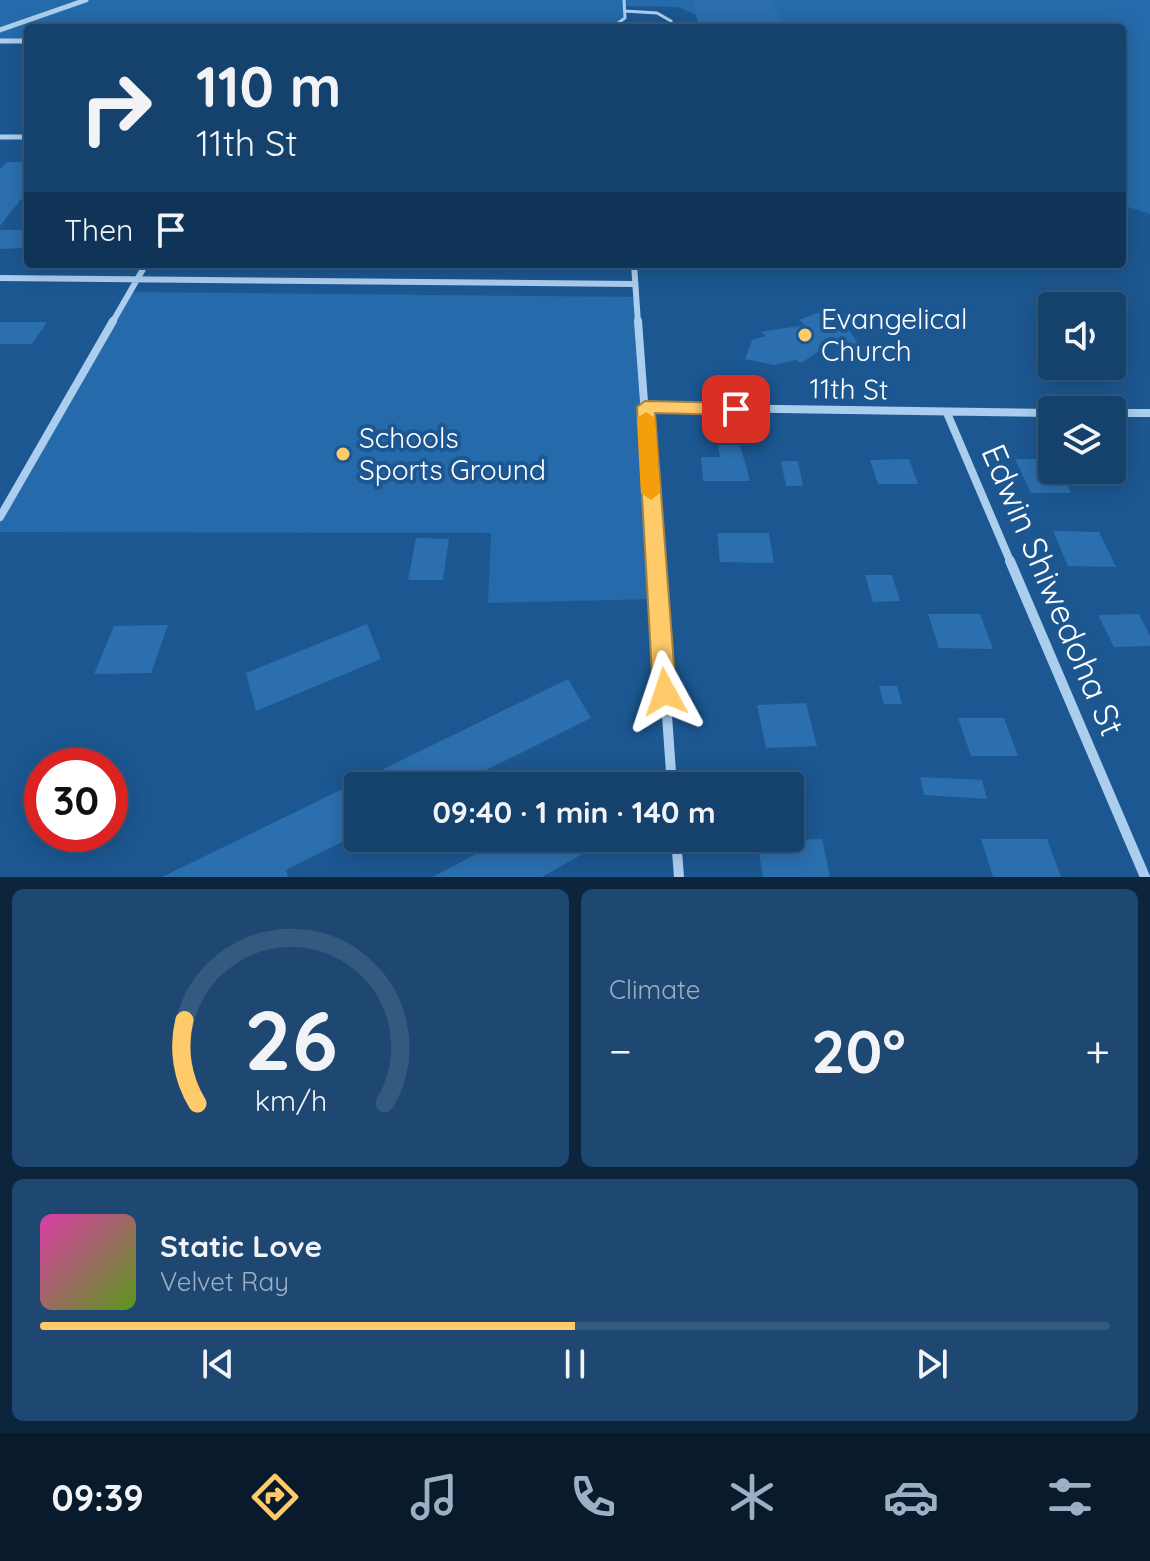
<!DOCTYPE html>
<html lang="en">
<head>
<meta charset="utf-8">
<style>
  body { margin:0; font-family:Quicksand,sans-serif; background:#1e4872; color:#f1f3f6; height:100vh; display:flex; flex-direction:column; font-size:30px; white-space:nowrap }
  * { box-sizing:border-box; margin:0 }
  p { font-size:26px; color:#9dafc2 }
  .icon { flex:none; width:44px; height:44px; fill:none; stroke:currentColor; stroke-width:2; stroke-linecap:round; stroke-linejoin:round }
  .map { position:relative; height:877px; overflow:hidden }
  .side { display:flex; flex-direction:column; gap:12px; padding:12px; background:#0c243c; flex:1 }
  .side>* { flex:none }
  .hud { position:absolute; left:24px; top:24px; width:1102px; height:244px; border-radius:8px; box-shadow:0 4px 20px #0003,0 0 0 2px #345a80; background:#15416d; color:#f1f3f6; overflow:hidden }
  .fabs { position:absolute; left:1038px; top:292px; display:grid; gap:16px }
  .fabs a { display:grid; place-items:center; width:88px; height:88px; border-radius:8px; background:#15416d; box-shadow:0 4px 20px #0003,0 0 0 2px #345a80; font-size:40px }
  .speed { position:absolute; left:24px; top:748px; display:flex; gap:16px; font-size:40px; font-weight:700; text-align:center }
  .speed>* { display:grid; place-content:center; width:104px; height:104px; border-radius:50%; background:#15416d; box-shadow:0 4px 20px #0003,0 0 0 2px #345a80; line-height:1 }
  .speed .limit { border:12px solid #d22; background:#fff; color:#111 }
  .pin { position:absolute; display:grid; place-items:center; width:68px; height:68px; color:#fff; margin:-34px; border-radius:16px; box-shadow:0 4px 12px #0006 }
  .me { position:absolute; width:88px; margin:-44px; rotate:355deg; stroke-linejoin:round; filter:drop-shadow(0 0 6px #0008) }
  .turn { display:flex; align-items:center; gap:28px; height:168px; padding:0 40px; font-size:36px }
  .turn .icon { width:104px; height:104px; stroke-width:2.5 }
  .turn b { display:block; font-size:56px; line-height:68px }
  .then { display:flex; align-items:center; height:76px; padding:0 40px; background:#0003; gap:16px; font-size:30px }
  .big { font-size:60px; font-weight:700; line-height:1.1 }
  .side .card { flex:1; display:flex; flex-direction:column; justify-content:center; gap:12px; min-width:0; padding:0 28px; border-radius:12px; background:#1e4872 }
  .side .dial { align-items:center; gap:0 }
  .dial svg { height:208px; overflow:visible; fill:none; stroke:#345a80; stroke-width:7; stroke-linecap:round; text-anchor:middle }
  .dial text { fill:#f1f3f6; stroke:none }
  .song { display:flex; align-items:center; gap:24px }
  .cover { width:96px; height:96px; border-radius:12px; background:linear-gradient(135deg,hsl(320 70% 55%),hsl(90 70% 35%)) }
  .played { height:8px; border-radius:4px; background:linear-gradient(90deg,#feca6a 50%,#345a80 50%) }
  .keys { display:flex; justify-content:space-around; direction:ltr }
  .heat { display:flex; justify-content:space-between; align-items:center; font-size:44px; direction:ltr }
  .side .tiles { flex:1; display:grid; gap:12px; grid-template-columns:1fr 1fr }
  .card:last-child { grid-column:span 2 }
  .trip { position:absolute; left:344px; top:772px; width:460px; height:80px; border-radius:8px; background:#15416d; box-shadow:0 4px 20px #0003,0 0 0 2px #345a80; font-weight:700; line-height:80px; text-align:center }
  .menu { display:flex; height:128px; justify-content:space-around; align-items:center; background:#081a2c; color:#9dafc2 }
  .menu .icon { width:56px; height:56px }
  .menu .active { color:#feca6a }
  .menu b { font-size:36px; color:#f1f3f6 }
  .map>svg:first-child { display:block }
</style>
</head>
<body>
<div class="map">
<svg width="1150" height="877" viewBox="0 0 1150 877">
  <rect width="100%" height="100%" fill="#1c5791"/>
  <path fill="#256aaa" d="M0,0h1150v214l-28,-9v-177h-422l-4,-13 -18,-8 -52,-1 -1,12 -14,10h-583v14h-28z
    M130,292l506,5 21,302 -169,4 3,-70 -491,-1v-15z"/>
  <path fill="#2b6faf" d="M692,0h79l11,22h-48l2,5 -37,-1z
    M7,162h21v36h-6l-22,28v-57z
    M0,230h28v18l-28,1z
    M820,312l8,11 7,-3 13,9 25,35 -33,-19 -5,2 -5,-3 -29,19 -5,-3 -22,5 -29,-6 7,-19 14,-4 -5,-4 44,-7 -6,-5z
    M0,322h47l-15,22h-32z
    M718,445h22l10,36h-47l-2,-24h19z
    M909,459l9,25h-40l-8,-24z
    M1015,459h37v11h7l12,23h-40z
    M781,461h17l5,25h-17z
    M1053,531l46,1 17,35 -48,-1z
    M717,533h52l5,30 -54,-1z
    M416,538l33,1 -6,41h-35z
    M865,575h27l8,26 -27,1z
    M928,614h52l13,35 -54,-1z
    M1139,614l11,22v10l-36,1 -16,-32z
    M367,624l14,35 -125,52 -10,-38z
    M168,625l-17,48 -57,1 20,-48z
    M568,679l23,39 -137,68h-96v48l-72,36 2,7h-126z
    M879,686h18l5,18h-18z
    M806,703l11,43 -51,2 -9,-43z
    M958,718h46l14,38h-47z
    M920,777l62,3 5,19 -63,-4z
    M505,838h106l-69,39h-109z
    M822,839l8,38h-67l-6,-36z
    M981,839h66l14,38h-68z"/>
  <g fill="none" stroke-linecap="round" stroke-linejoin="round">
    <path stroke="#acceee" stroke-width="3" d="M625,11l32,2 14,8 1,7
      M611,28l14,-10 -1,-18"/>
    <path stroke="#acceee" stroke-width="5" d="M0,30l86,-30
      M0,41h28
      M0,137h28"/>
    <path stroke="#acceee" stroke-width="6" d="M634,264l4,59
      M0,278l635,6
      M112,323l34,-59"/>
    <path stroke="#acceee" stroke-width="8" d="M638,321l18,242
      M645,407l407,6
      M947,413l64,150
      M1112,413h38
      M0,517l113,-196"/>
    <path stroke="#acceee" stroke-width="10" d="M656,561l16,225
      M1010,561l135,316
      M676,838l3,39"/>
  </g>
  <path fill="#feca6a" stroke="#a58345" stroke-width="2" d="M645,401l91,2 9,6 -9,6 -81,-2 21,279 -3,8 -8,3 -9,-3 -3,-8 -16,-285z"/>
  <path fill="#f59e0b" d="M646,412l9,6 5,75 -9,7 -10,-7 -4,-75z"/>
  <g fill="#feca6a" stroke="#1c5791" stroke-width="3">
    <circle cx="805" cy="335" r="8"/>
    <circle cx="343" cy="454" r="8"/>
  </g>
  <g text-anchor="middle" stroke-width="8" stroke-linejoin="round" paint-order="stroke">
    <g font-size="28" fill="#fff" stroke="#1c5791" text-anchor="start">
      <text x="821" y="329">Evangelical<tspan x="821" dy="32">Church</tspan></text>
      <text x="359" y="448">Schools<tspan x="359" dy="32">Sports Ground</tspan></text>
    </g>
    <g font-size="28" fill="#fff" stroke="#1c5791">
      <text transform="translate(849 389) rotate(1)" y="10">11th St</text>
    </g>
    <g font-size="34" fill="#fff" stroke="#1c5791">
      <text transform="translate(1053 590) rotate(67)" y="12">Edwin Shiwedoha St</text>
    </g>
  </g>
</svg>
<div class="fabs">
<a><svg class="icon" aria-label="sound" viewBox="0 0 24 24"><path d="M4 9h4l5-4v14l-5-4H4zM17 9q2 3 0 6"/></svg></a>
<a><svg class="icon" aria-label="layers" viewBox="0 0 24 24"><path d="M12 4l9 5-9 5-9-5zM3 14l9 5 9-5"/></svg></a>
</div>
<div class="speed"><div class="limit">30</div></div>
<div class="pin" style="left:736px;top:409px;background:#d93025"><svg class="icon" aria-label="arrive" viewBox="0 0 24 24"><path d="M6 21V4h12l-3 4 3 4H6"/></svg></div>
<svg class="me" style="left:665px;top:692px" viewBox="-20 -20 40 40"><path d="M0-17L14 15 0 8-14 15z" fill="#feca6a" stroke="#fff" stroke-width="4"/></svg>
<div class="trip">09:40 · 1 min · 140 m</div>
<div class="hud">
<div class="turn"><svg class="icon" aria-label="right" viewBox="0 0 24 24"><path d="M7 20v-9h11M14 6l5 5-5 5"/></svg><div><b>110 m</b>11th St</div></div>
<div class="then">Then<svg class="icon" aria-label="arrive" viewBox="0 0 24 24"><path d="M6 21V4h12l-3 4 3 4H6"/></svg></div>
</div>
</div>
<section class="side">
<div class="tiles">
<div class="card dial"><svg viewBox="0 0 100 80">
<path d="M14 69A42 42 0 1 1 86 69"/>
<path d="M14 69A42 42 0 0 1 9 37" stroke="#feca6a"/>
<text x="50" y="56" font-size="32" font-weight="700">26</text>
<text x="50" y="72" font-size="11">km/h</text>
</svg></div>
<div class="card"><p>Climate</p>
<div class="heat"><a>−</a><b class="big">20°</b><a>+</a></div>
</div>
<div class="card">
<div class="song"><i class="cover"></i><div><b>Static Love</b><p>Velvet Ray</p></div></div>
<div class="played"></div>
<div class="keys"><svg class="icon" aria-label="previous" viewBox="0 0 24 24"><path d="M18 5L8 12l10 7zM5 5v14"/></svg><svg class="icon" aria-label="pause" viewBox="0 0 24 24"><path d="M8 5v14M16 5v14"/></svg><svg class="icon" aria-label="next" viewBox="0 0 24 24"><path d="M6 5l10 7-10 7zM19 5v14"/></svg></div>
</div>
</div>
</section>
<nav class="menu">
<b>09:39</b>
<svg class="icon active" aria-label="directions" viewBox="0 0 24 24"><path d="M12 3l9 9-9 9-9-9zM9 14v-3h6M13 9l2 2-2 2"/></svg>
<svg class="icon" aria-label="music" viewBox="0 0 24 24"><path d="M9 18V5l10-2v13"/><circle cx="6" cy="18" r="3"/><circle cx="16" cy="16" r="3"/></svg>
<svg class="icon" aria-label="phone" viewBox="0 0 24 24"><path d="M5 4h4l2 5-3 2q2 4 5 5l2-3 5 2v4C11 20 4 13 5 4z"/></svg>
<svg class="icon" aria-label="climate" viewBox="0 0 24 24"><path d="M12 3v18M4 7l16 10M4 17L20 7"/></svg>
<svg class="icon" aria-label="car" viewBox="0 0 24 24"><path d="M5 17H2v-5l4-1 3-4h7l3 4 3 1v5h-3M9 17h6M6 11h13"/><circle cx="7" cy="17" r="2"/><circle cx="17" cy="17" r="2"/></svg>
<svg class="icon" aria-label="filters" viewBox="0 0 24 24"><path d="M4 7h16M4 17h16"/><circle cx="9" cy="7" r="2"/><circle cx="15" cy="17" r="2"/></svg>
</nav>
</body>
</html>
